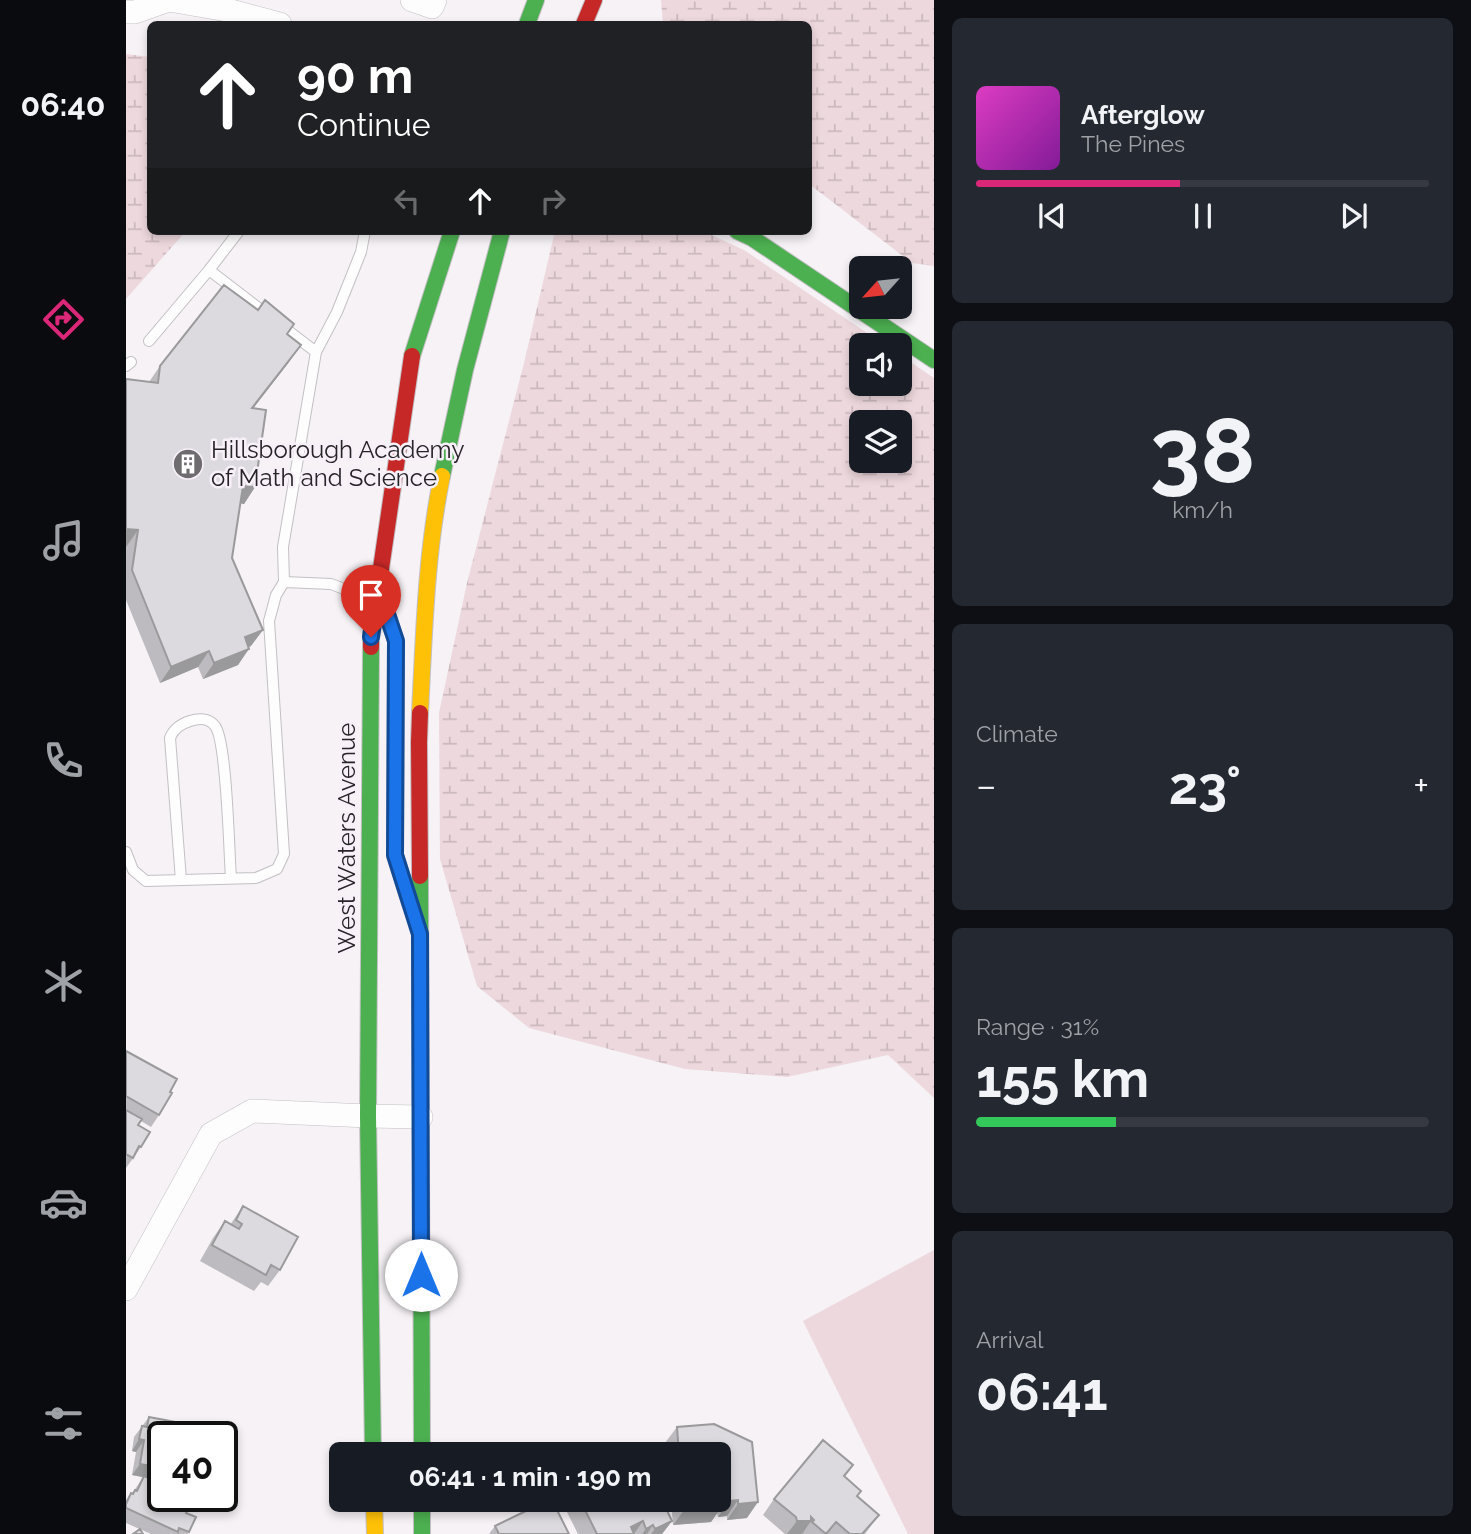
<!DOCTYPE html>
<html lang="en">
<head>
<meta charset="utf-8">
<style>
  body { margin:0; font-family:Raleway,sans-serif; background:#242831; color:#f1f3f6; height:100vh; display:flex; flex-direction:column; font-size:26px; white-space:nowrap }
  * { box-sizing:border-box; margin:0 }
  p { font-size:23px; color:#9ea1a6 }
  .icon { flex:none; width:38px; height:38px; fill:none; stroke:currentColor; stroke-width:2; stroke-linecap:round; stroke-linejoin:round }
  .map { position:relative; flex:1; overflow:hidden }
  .sheet { display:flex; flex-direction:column; gap:18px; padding:18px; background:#0d0f14; width:537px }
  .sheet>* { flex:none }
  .banner { position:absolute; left:21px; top:21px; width:665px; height:214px; border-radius:10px; box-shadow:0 4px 10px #0003; background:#202124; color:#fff; overflow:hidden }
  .needle { width:46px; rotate:243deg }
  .tools { position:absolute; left:723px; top:256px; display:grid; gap:14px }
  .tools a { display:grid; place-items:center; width:63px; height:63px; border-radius:10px; background:#171b24; box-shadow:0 4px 10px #0003; font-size:35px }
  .speed { position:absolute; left:21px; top:1421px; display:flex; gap:14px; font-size:35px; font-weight:700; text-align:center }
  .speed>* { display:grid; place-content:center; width:91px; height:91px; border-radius:50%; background:#171b24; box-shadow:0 4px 10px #0003; line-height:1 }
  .speed .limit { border:4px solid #111; border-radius:10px; background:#fff; color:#111 }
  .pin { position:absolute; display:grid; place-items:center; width:60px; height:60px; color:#fff; margin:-72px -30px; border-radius:50% 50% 50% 0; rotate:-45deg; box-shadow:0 0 7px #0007 }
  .pin .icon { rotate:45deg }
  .me { position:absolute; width:77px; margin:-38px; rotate:0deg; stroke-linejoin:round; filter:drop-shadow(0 0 5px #0008) }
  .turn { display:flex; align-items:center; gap:24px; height:147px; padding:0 35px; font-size:32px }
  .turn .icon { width:91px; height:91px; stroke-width:2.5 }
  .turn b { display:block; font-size:49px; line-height:60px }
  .lanes { display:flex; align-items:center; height:66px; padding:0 35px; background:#0003; justify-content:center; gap:35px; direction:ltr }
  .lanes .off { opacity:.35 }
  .big { font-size:52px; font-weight:700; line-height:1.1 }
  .sheet .widget { flex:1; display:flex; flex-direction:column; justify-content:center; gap:10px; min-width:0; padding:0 24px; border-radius:10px; background:#242831 }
  .sheet .dial { align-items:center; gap:0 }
  .dial b { font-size:91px; line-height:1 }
  .song { display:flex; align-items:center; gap:21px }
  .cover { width:84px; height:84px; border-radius:10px; background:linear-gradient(135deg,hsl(310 70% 55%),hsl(290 70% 35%)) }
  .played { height:7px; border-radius:4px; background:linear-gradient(90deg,#db2777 45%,#363941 45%) }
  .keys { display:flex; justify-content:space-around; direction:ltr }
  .heat { display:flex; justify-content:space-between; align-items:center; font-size:38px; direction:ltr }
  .charge { height:10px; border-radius:5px; background:linear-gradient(90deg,#34c759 31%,#363941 0) }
  .trip { position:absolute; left:203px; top:1442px; width:402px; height:70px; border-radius:10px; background:#171b24; box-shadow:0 4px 10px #0003; font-weight:700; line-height:70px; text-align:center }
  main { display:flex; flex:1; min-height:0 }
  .menu { display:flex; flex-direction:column; width:126px; justify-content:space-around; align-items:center; background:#090b0e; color:#9ea1a6 }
  .menu .icon { width:49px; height:49px }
  .menu .current { color:#db2777 }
  .menu b { font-size:32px; color:#f1f3f6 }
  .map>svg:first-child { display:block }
</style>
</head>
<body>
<main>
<nav class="menu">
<b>06:40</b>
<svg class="icon current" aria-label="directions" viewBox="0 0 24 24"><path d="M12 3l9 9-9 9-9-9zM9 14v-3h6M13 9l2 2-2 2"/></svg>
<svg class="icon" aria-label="music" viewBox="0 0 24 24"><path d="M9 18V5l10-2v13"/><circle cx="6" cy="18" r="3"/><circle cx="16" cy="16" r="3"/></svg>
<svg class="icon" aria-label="phone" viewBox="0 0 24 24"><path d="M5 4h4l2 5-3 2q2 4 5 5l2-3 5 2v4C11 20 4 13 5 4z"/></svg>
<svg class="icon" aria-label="climate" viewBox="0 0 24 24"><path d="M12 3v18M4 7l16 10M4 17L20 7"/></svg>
<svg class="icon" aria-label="car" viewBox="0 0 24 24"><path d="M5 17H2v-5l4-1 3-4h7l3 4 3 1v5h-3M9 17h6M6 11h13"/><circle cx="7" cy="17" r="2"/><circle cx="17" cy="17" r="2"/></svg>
<svg class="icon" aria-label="filters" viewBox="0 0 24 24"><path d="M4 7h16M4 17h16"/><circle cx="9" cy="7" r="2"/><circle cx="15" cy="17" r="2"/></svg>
</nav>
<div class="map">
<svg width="808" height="1534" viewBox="0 0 808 1534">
  <defs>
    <pattern id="wetland-marsh" width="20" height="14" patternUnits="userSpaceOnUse" patternTransform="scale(1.75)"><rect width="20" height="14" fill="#edd8dd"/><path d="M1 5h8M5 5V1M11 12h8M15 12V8" fill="none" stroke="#cbb9be"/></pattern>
  </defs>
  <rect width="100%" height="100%" fill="#f6f2f6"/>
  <path fill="url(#wetland-marsh)" fill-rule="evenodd" d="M535,0h273v266l-22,-3 -103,-79 -1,-160h-145z
    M0,54l24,3v174h36l-60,68z
    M429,231h148l41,19 141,95h-24v38h39v-28l34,23v720l-46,-43 -101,22 -102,-8 -156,-41 -52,-42 -37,-127 -1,-146 28,-130 57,-220zM735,422h39v38h-39z"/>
  <path fill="#edd8dd" d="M808,1250v284h-26l-105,-213z"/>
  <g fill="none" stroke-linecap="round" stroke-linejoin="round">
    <g stroke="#c3c0c4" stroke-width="12">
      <path id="lane" d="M83,270l107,82
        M23,341l60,-71 30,-39
        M0,366l5,-4
        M158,582l47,2 42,16
        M0,852l7,18 13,11 110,-3 21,-9 7,-15 -15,-233 7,-26 8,-13 -1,-35 33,-195 21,-40 24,-60 4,-21
        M55,880l-11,-142c4,-10 11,-14 20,-17 9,-3 19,-3 25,5 12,15 14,127 16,152"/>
    </g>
    <g stroke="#c3c0c4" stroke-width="24">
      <path id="street" d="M286,0l20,7 3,-7
        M0,12h9l34,-12 58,10 53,14
        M0,1289l85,-155 41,-23 116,5 53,1"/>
    </g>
    <g stroke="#c3c0c4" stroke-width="18">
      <path id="fast" d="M401,24l9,-24
        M611,231l15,7 182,122
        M286,356l40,-125
        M316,476l23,-106 37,-139
        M250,601l11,13 9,27 -1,214 15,48
        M245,647l-3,469 5,338
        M294,876l2,578
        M296,1500v34"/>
    </g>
    <g stroke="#c3c0c4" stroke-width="18">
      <path id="slow" d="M294,713c4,-79 6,-160 22,-237
        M248,1500l1,34"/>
    </g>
    <g stroke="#c3c0c4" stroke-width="18">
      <path id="jam" d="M458,24l10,-24
        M245,647v-10l41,-281
        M294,876l-1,-134 1,-29"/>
    </g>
    <use href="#lane" stroke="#fefdfe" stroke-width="10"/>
    <use href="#street" stroke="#fefdfe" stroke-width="23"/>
    <use href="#fast" stroke="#4caf50" stroke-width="16"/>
    <use href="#slow" stroke="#ffc107" stroke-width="16"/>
    <use href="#jam" stroke="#c62828" stroke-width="16"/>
  </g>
  <path fill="#bdbbbf" d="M161,334l2,28 -36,46 2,79 -11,17 -4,-1 -8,55 19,88 -2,1 -11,18 -35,14 -5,-12 -38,16 -34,-83v-221l23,3 11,-16z
    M0,1051l44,41 -11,23 -8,12 -10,-6 -3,4 3,22 -15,21z
    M117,1206l37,64 -12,16 -7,-4 -7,9 -54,-30 13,-23 12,-17 5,4z
    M23,1417l2,62 12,17 23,17 3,19 -1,2h-37l-25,-11v-23l5,-7 1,1 11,-17 -11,-2 4,-23 -4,-1 2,-14z
    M588,1424l33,94 -20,2v-4l-9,1 -1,-4 -6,9 -38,3 -2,-25h48v-46h-53l-1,-11 12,-16z
    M719,1477l16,14 -4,6 22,18 -14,19h-80l-22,-19 11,-16z
    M435,1500h101l10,21 -10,13h-84z
    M400,1507l43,27h-80l6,-8 28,-14z"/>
  <path fill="#9a999b" d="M175,345l-12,17 -48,62 11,-16z
    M117,486l12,1 -11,17 -13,-2z
    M0,529l12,1 -12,17z
    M137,630l-12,16 -18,7 12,-16z
    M123,649l-11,16 -35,14 11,-16z
    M83,651l-11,16 -38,16 11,-16z
    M13,1439l5,1 -8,12 -4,-1z
    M14,1464l23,4v13l-31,-6z
    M602,1493l-9,13 4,-1 -12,17 -38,3 12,-16 36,-15z
    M612,1500l-11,16 -9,1 11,-16z
    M632,1502l-11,16 -20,2 11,-16z
    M517,1521l-9,13 -3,-7z
    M546,1521l-10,13h-11l4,-5z
    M671,1521h14l-9,13h-15z
    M527,1525l-6,9h-5l4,-5z"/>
  <path fill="#dcdade" stroke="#9a999b" stroke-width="2" d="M98,285l34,25 7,-10 29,24 -7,10 14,11 -49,63 14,2 -11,77 -12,-1 -11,72 31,72 -18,7 4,12 -35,14 -5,-12 -38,16 -39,-97 6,-40 -12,-1v-150l32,4 2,-17z
    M0,1051l51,28 -7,13 2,1 -13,22 -33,-19z
    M0,1110l16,9 -4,6 12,7 -9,15 -2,-1 -6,12 -7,-4z
    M117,1206l55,31 -18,33 -9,-5 -5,10 -54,-30 13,-24 14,8 3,-5 -6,-4z
    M23,1417l53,10 -2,10h-37v31l-23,-4 4,-24 -5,-1 3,-13 5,1z
    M588,1424l38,18 6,60 -20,2v-4l-9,1 -1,-8 -7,1 2,11 -38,4 -1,-9h35v-46h-40l-2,-27z
    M697,1440l30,25 -9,11 17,15 -4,5 22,19 -17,19h-12l-14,-12 -10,12 -14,-12 2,-2 -3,-3v4h-14l-1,-4 -22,-18z
    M18,1476l19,8v12h11l16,8 -4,9 10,4 -7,15 -10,-4 -1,4 -52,-24v-4l5,-11 2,1 2,-4 2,1z
    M416,1500h2l1,1 7,-1 17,34h-70l-4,-8 33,-16 -2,-3z
    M454,1500h82l10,21 -17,8 -2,-4 -7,4 -3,-8 -12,6 3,7h-37z
    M14,1529l3,5h-10z"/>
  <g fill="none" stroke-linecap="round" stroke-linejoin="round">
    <g stroke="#114b97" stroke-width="18">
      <path id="route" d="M245,637l5,-36 11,13 9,27 -1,214 25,79 1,341"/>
    </g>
    <use href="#route" stroke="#1a73e8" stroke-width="12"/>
  </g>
  <defs>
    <g id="building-disc" transform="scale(1.575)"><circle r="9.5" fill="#6f6c6f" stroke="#f7f0f8"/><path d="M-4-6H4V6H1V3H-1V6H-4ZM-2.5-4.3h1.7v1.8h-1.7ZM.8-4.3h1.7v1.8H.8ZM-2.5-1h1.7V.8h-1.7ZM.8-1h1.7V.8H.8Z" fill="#fff"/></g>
  </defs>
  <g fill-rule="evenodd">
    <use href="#building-disc" x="62" y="464"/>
  </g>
  <g text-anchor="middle" stroke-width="5" stroke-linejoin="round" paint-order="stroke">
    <g font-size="24" fill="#262426" stroke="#f7f0f8" text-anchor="start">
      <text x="85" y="458">Hillsborough Academy<tspan x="85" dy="28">of Math and Science</tspan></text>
    </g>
    <g font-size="24" fill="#262426" stroke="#f7f0f8">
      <text transform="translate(221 838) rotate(-90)" y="8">West Waters Avenue</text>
    </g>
  </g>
</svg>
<div class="tools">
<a><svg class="needle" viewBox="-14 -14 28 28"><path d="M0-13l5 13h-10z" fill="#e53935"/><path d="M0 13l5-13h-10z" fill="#9ea1a6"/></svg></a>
<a><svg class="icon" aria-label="sound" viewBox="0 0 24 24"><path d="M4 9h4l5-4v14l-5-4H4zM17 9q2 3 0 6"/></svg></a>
<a><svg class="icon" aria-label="layers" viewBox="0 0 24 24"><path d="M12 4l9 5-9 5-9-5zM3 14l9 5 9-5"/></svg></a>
</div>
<div class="speed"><div class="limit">40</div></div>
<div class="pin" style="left:245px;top:637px;background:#d93025"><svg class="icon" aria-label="arrive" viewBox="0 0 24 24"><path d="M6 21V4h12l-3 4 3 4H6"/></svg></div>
<svg class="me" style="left:295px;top:1275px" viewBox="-20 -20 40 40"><circle r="19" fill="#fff"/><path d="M0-13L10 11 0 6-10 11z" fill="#1a73e8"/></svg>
<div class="trip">06:41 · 1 min · 190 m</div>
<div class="banner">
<div class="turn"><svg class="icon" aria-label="ahead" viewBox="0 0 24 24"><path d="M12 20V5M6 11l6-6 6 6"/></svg><div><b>90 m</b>Continue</div></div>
<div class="lanes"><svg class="icon off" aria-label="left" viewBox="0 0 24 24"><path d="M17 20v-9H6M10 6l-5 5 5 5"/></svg><svg class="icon" aria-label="ahead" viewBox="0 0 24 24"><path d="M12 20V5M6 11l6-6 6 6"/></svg><svg class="icon off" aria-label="right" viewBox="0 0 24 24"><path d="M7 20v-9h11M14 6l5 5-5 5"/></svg></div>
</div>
</div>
<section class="sheet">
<div class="widget">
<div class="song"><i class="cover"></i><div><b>Afterglow</b><p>The Pines</p></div></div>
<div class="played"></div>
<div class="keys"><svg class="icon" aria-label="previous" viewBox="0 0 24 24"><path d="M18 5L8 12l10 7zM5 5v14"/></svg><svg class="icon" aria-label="pause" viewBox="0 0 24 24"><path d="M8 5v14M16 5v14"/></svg><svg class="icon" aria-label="next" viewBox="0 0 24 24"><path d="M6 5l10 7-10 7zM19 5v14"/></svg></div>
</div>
<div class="widget dial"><b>38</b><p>km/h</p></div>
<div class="widget"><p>Climate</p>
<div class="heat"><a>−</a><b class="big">23°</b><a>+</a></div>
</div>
<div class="widget"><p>Range · 31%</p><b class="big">155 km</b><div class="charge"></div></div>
<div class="widget"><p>Arrival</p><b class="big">06:41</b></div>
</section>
</main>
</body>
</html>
